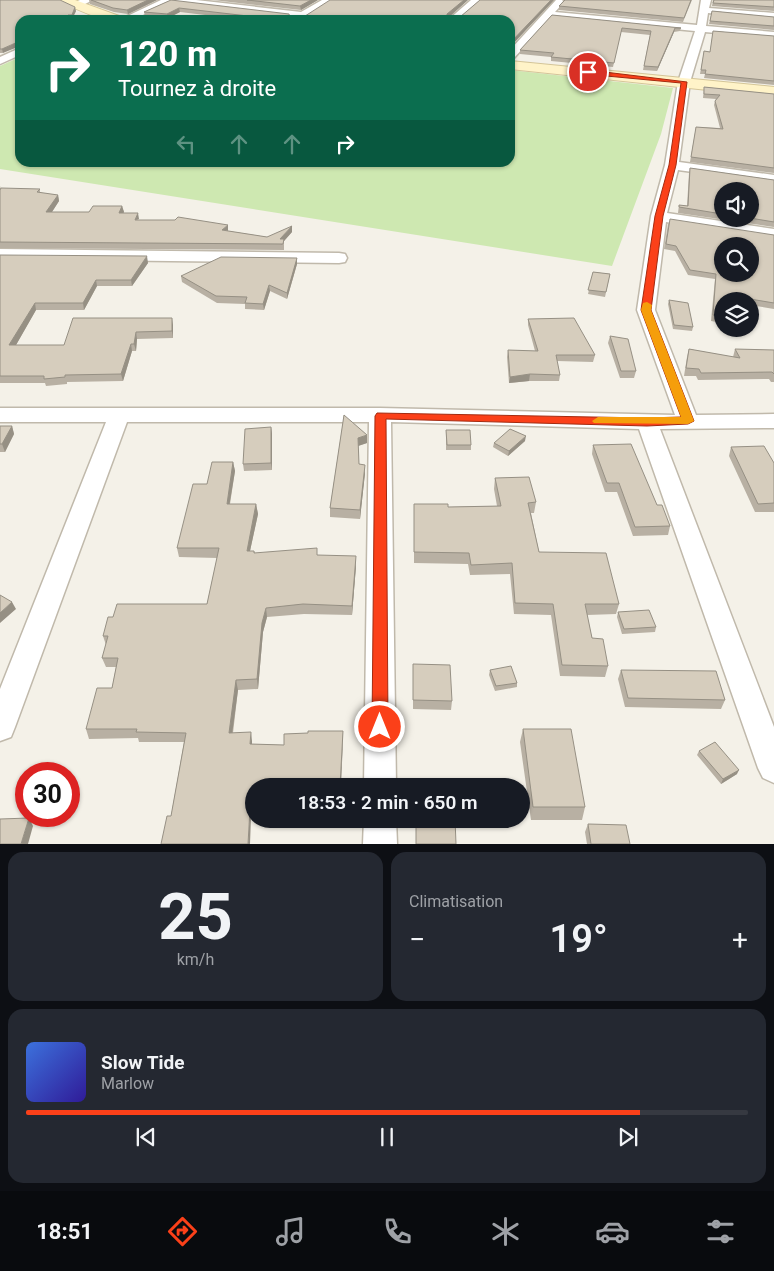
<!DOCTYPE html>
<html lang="fr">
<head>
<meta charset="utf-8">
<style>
  body { margin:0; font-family:Roboto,sans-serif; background:#242831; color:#f1f3f6; height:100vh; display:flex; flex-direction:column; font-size:19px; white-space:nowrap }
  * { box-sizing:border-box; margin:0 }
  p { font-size:16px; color:#9ea1a6 }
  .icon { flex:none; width:28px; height:28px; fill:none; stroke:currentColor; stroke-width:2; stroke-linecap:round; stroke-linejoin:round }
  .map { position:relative; height:844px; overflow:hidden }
  .details { display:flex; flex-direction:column; gap:8px; padding:8px; background:#0d0f14; flex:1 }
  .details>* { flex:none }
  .top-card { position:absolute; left:15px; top:15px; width:500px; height:152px; border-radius:15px; box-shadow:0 1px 4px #0004; background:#0b6e4f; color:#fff; overflow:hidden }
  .buttons { position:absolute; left:714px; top:182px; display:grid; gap:10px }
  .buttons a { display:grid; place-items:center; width:45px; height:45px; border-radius:50%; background:#171b24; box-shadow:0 1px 4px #0004; font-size:25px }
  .speed { position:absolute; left:15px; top:762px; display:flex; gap:10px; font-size:25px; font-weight:700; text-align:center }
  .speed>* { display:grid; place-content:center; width:65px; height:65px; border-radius:50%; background:#171b24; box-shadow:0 1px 4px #0004; line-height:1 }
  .speed .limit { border:8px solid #d22; background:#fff; color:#111 }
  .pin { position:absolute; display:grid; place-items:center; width:42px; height:42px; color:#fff; margin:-21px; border:2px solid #fff; border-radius:50%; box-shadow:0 1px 5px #0007 }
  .me { position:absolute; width:55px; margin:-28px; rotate:0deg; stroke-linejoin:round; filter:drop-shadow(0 0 4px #0008) }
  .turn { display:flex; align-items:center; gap:18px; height:105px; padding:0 20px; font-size:22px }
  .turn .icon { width:65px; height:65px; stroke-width:2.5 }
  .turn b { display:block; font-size:35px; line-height:42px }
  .lanes { display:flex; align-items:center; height:48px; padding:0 20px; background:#0003; justify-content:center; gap:25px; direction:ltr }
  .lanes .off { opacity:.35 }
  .big { font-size:38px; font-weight:600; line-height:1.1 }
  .details .tile { flex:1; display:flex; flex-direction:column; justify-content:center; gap:8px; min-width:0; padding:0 18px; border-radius:15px; background:#242831 }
  .details .dial { align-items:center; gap:0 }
  .dial b { font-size:65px; line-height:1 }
  .song { display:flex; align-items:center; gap:15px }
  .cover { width:60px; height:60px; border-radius:8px; background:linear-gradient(135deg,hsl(220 70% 55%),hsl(250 70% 35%)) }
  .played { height:5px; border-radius:2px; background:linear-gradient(90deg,#fb4019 85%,#363941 85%) }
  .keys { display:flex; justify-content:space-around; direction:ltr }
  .heat { display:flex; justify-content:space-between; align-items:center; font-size:28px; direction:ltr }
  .details .tiles { flex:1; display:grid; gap:8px; grid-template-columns:1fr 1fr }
  .tile:last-child { grid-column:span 2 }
  .trip { position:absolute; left:245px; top:778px; width:285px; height:50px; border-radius:25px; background:#171b24; box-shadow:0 1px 4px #0004; font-weight:600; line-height:50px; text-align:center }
  .tab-bar { display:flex; height:80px; justify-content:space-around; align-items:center; background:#090b0e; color:#9ea1a6 }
  .tab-bar .icon { width:35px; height:35px }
  .tab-bar .active { color:#fb4019 }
  .tab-bar b { font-size:22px; color:#f1f3f6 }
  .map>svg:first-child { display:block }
</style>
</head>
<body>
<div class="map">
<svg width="774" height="844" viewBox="0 0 774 844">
  <rect width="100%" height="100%" fill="#f4f1e8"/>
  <path fill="#cee8b1" d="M20,57v105h490v-92l163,18 -12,46 -49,132 -612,-97v-103z"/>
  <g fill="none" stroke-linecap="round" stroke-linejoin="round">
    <g stroke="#c0b9ab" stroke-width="3">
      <path id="street" d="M80,0h13l-14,7h-6v-4z
        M161,0h35l105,12 21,-12h11l-31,20h-12l3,-3 -122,-15 -39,18h-13z
        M471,0h10l-22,20h-11z
        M556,0h6l2,2 -9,10 142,13 4,-25h10l-2,8 65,5v6l-66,-6 -2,13 68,6v6l-69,-6 -15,50 -11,80 95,13v8l-96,-13 -11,43 107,16v10l-108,-17 -11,88 41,105 78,-1v14l-114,1 114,298v56l-11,-5 -5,-10 -119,-339 -248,-7 5,364h-32l5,-364h-242l-112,305 -4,10 -11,4v-52l106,-267h-106v-14h380l295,7 -38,-105 14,-94 14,-51 13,-83 17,-51 -144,-14 -37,41 -4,1v-9z
        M98,11l5,3c-6,7 -14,6 -22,6z
        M20,48v7l-20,9v-7z
        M0,249l339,4 6,1 2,4 -2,4 -6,1 -339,-4z
        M364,819h32l1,25h-34z"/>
    </g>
    <g stroke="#d4c598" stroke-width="2">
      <path id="secondary" d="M59,0h16l47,17 2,3c-26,0 -39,-7 -63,-18z
        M510,61l264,26v10l-264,-28z"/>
    </g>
    <use href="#street" fill="#fff" fill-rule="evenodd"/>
    <use href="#secondary" fill="#fff3c8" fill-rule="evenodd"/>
  </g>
  <path fill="#b8b0a3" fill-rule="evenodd" d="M0,0l76,11 -4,8 -4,1h-48l-17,33h-3z
    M89,0h68l-29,14 -14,-2 -24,-8z
    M171,0l119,18h12l166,-18 -20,17h12l20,-17h74l-44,47v-27h-263l-67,-8 -12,6 -23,-2 -1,-4z
    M213,0h105l-17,10z
    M564,0h128l-9,22 -124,-12v-4z
    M713,0h61v11l-62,-5z
    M712,11l62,6v13l-65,-6z
    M552,15l129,13 -1,3 -6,1 -17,39 -14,-1 7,-35 -29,-3 -8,35 -62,-6v-4l-31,-3v-4z
    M713,31l61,5v49l-70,-7 1,-4h-5l4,-23 6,1z
    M704,87l70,7v79l-84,-11 6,-35 24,1 -6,-23 1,-4 1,-2 -13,-1z
    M690,168l84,12v47l-96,-14 1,-8 8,1 2,-33zM722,191h28v28h-28z
    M0,186l1,3h39v4l18,2 1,6 -7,11h37l33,-6 2,6 -1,1 16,7 89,11 39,6 25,-5 -8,9v9l-284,-2z
    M668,224l106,11v74l-24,-4v18v-22h-28v22l-11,-2 4,-42 -27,-4 -13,-24 -11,-2z
    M0,255l148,8 -16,23h-35l-13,24h-48l-20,35h48l109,-20v13l-36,1 -1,12h-4l-9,30 -56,1v2l-21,2 -1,-3h-45z
    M297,258v6l-10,35 -17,-8 -6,19 -19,-1v-5l-28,-1 -35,-21 -1,-6z
    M593,272l17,2 -5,23 -17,-3z
    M669,300l24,27 -1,4 -19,-2 -5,-25z
    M528,319l67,36 -2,7 -36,-1 3,14 -1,6h-30l-20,2 -2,-26 1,-7 27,1 -7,-26z
    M610,336l26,35 -2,7h-14l-12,-35z
    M689,349l44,8 2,-8 39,1v32h-3l-2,-3 -71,1 -2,-4h-12l3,-19z
    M344,415l23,28 -9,3 1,18 6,9 -5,46 -30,-2v-9z
    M0,426h12l2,8 -9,18h-5z
    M271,427l1,7v36l-28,1 -1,-7z
    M446,430l25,15v5h-25z
    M525,441l-17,15 -15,-9 1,-4z
    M593,445l64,60 13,21 -2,9 -35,1 -16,-44h-12l-13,-38z
    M731,447l43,16v49h-19l-26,-56z
    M233,462l2,9 -5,33h26l2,10 -8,37h4l1,2 62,2 39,11 -4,49 -48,-1 -37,3 -4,15 -5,57 -20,1 -5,43 19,8v3l32,1 59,-14v9l-89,46v32l-83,-2 13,-74h-45l-1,-4 -49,1 -3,-10 26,-41 4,-21h-10l-4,-9 4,-13 -3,-9 10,-19 94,-13 10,-46 -38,-1 -2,-9 30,-64z
    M495,478l41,24 -2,11h-3l8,39 80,52 -3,10 -29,1 5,23 16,28 -3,11 -45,-1 -9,-61 -37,-1 -4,-40 -40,1 -2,-11 -54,-1v-59l34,3 49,-1 -3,-17z
    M618,612l38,15 -1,5 -33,2 -5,-17z
    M413,664l39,37 -1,9 -38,-1z
    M490,670l27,13v4l-22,4 -6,-16z
    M621,670l104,30 -4,9 -96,-2 -7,-28z
    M523,729l62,78 -3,13h-51l-11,-78z
    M699,751l38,23 -16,10 -24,-29z
    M588,824l42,20h-43l-2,-12z"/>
  <path fill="#969084" d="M148,0h9l-29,14 -1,-4z
    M311,0h7l-17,10 -1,-4z
    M464,0h4l-21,19v-5z
    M551,0h3l-44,47v-4z
    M75,7l1,4 -4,8v-4z
    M179,8l1,4 -12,6 -1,-4z
    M68,15v5h-6z
    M675,28l-1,4 -17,39 1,-4z
    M20,41v5l-17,7 -1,-4z
    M58,195l1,6 -11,17 -2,-6z
    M122,206l2,6 -4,7 -1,-6z
    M138,213l1,6 -4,1z
    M228,225v6l-6,-1z
    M292,226v6l-8,9v9v-9l-3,4 -1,-6z
    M147,256l1,7 -16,23 -1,-6z
    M297,258v6l-10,35v-6z
    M96,280l1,6 -13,24 -1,-7z
    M269,285l1,6 -6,19 -1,-6z
    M35,303l1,7 -24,42 -3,-7z
    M172,318l1,7v13l-1,-7z
    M136,332l1,7 -1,12 -2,-7z
    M131,344l1,7 -9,30 -2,-7z
    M530,374l-1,7 -20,2 1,-6z
    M12,426l2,8 -9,18 -3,-8z
    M271,427l1,7v36l-1,-7z
    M367,435v8l-9,3v-8z
    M526,436l-1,5 -17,15 1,-5z
    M233,462l2,9 -7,42 -1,-9z
    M365,465v8l-5,46v-9z
    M256,504l2,10 -10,46 -1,-9z
    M356,556v10l-4,49v-9z
    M12,602l4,7 -16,14v-10z
    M266,608l1,9 -4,15 -5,57 -1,-10 5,-56z
    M236,680l2,10 -7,52 -2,-9z
    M343,731v9l-2,46h-1z
    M251,732l1,9v13l-2,-10z
    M739,770l-2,4 -16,10 2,-5z
    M250,809l1,8 -1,27h-2z
    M29,818l4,8 -5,18h-7z"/>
  <path fill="#d6cdbd" stroke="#969084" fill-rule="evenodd" d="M0,0h60l15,7 -3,8h-4l-1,3 -5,2h-42v21l-18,8h-2z
    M91,0h57l-21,10 -14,-2z
    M171,0l118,14 1,4h12l28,-18h134l-17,14v3h13l20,-17h71l-41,43v-23h-228l-103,-12 -12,6 -23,-2z
    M247,0h64l-11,6z
    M565,0h126l-7,18 -125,-12z
    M714,0h60v7l-61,-4z
    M712,11l62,6v9l-64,-5z
    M552,15l129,13h-6l-17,39 -14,-1 7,-35 -29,-3 -8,35 -63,-6 3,-4 -34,-3z
    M713,31l61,5v45l-69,-7 1,-4h-5l3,-19 6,1z
    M704,87l70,7v74l-83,-11 5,-30 27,2 -8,-28 5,-6 -16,-1z
    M690,168l84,12v42l-24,-4v-27h-28v23l-43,-7v-2l9,1z
    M1,188l39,1 -3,3 21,3 -12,17h43l4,-6h29l-3,7h19l-3,7h40l3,-3 50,8 -6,5 45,7 25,-11 -12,13h4l-1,5 -283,-2v-52z
    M670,219l104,16v68l-24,-4v2h-28v16l-9,-2 3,-41 -26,-4 -14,-24 -10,-2zM722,246h28v28h-28z
    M0,255l147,1 -16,24h-35l-13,23h-48l-26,42h55l9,-27h99v13l-36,1 -2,12h-3l-10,30 -56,1v2l-21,2v-3h-44z
    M221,257l76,1 -10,35 -18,-8 -6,19 -18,-1 2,-6 -31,-1 -35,-20z
    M593,272l17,2 -4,18 -18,-2z
    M669,300l19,3 5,24 -19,-2z
    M574,318l21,37h-39l4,20 -30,-1 -20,3 -2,-27 30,1 -10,-32z
    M610,336l18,3 8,32h-15z
    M689,349l51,9 -5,-9 39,1v24l-2,-2 -71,1 -2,-4 -13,-1z
    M344,415l23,20 -9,3 1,26 6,1 -5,45 -30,-2z
    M0,426h12l-10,18h-2z
    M271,427v36l-28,1 2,-35z
    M510,429l16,7 -17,15 -15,-8z
    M446,430h24l1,15h-24z
    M631,444l26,61h5l8,21 -35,1 -16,-44h-12l-14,-38z
    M764,446l10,17v40l-16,1 -27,-57z
    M212,462h21l-6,42h29l-9,47h7v2l63,-5v7l39,1 -4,50 -49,-2 -37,4 -4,15 -5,56 -21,1 -7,53 22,-1 -1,12 34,1v-11l24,-1v-2h35l-3,55h-86v23h-4l-2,35h-87l6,-28h4l15,-83 -50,-1 1,-3h-51l11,-41h15l6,-30h-16l6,-22h-5l5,-19h5l4,-13h90l12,-56h-42l16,-64h14z
    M529,477l7,25 -8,1 11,49 67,1 13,51h-34l7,34 11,1 5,27 -46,-1 -9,-61 -38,-1 -3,-40 -41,2 -2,-12 -55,-1v-48h34v3l53,-1 -6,-28z
    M0,595l12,7 -12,11z
    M649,610l7,17 -32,2 -6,-17z
    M413,664l37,1 2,36 -39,-1z
    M511,666l6,17 -21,3 -6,-16z
    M621,670l95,1 9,29 -97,-2z
    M523,729h48l14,78h-52z
    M715,742l24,28 -16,9 -24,-28z
    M29,818l-8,26h-21v-25z
    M416,819h39l1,25h-40z
    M588,824l38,1 4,19h-39z"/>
  <path fill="#fb4019" stroke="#a32a10" d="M588,70l99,12 -11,83 -13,51 -12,94 43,111 -6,3 -41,2 -261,-7 2,308 -2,6 -6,2 -6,-2 -2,-6 3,-311 2,-3 270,5 34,-1 -40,-107 14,-94 14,-51 12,-82 -96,-9z"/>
  <path fill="#f59e0b" d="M647,302l5,3 -1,5 43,111 -6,3 -94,-1 -2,-2 6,-4h83l-40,-107 2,-7z"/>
</svg>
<div class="buttons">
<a><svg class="icon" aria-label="sound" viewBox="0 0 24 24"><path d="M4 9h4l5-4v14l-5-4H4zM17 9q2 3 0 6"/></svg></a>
<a><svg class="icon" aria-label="search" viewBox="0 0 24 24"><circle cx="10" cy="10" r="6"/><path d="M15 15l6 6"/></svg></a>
<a><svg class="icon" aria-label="layers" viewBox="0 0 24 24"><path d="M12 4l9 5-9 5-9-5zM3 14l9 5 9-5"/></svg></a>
</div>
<div class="speed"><div class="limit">30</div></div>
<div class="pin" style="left:588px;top:72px;background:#d93025"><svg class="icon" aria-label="arrive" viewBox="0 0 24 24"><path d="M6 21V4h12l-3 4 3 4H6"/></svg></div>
<svg class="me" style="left:380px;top:727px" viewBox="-20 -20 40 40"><circle r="17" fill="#fb4019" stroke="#fff" stroke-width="3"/><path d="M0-11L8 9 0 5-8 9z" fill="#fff"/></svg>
<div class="trip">18:53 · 2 min · 650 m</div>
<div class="top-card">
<div class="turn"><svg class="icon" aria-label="right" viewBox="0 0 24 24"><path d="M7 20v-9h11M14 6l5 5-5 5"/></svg><div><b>120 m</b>Tournez à droite</div></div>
<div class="lanes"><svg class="icon off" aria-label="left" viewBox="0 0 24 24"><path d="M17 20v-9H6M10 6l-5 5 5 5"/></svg><svg class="icon off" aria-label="ahead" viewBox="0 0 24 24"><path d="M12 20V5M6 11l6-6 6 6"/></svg><svg class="icon off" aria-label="ahead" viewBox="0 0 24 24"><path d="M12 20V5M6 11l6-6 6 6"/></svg><svg class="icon" aria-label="right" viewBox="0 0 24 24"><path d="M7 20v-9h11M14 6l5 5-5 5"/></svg></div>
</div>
</div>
<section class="details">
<div class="tiles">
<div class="tile dial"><b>25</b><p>km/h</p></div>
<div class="tile"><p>Climatisation</p>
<div class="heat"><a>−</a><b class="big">19°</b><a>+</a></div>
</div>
<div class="tile">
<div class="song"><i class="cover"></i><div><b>Slow Tide</b><p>Marlow</p></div></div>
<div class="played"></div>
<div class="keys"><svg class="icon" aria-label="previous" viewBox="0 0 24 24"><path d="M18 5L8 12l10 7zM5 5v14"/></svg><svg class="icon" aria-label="pause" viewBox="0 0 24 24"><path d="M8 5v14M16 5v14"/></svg><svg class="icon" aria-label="next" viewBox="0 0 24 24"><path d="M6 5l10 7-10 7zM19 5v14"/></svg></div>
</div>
</div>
</section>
<nav class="tab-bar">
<b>18:51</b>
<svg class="icon active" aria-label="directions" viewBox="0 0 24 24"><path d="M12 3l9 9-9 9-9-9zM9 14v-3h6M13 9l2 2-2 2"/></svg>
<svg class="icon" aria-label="music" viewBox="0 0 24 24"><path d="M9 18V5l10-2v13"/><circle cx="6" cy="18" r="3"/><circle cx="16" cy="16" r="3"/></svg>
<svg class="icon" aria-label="phone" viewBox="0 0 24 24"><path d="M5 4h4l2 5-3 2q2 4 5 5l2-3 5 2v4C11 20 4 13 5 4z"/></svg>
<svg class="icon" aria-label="climate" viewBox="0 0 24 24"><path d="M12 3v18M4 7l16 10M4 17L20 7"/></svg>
<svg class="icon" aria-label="car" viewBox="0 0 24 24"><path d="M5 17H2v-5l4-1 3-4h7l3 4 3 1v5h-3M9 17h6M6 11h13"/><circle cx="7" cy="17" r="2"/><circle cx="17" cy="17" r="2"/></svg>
<svg class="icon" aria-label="filters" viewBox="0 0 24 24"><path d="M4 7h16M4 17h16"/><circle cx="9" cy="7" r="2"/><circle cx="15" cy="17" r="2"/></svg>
</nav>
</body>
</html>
